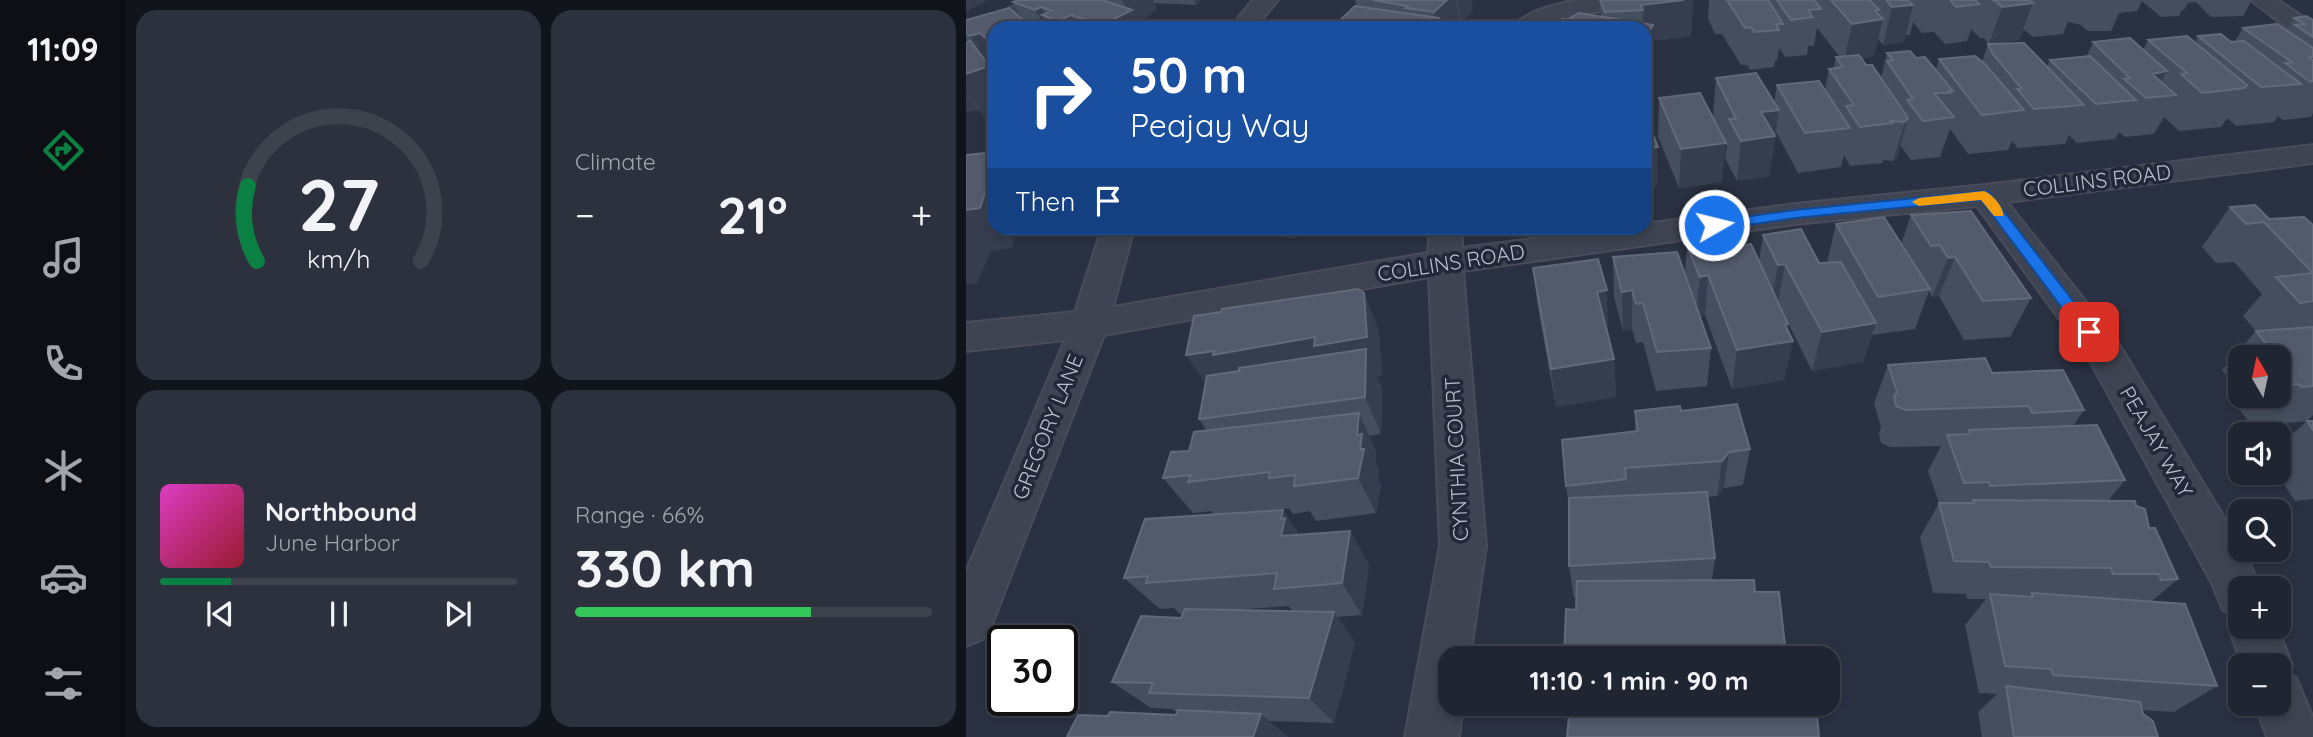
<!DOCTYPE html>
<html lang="en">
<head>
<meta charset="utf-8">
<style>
  body { margin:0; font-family:Quicksand,sans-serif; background:#2d313e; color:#f1f3f6; height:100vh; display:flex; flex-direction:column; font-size:26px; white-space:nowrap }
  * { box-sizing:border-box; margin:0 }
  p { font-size:23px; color:#a2a5ac }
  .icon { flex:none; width:38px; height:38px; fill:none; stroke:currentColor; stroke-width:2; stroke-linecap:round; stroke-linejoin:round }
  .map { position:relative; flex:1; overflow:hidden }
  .panel { display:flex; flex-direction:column; gap:10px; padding:10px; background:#12141c; width:840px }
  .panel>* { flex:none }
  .guide { position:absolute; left:21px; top:21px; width:665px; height:214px; border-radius:21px; box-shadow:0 4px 10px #0003,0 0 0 2px #3d424d; background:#1a4fa0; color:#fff; overflow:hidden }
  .needle { width:46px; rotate:351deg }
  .buttons { position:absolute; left:1262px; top:345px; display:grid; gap:14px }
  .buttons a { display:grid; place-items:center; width:63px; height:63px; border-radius:14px; background:#202532; box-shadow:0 4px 10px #0003,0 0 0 2px #3d424d; font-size:35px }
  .speed { position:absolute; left:21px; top:625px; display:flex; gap:14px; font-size:35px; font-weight:700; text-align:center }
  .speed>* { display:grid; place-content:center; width:91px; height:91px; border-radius:50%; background:#202532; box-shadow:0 4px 10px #0003,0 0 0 2px #3d424d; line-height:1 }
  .speed .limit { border:4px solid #111; border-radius:10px; background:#fff; color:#111 }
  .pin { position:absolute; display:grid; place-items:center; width:60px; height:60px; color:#fff; margin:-30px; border-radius:14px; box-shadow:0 4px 10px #0006 }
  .me { position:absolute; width:77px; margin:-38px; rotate:82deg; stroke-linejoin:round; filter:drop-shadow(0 0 5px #0008) }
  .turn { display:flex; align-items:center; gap:24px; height:147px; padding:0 28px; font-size:32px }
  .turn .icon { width:91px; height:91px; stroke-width:2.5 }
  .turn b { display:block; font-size:49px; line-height:60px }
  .then { display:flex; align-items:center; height:66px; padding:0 28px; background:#0003; gap:14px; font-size:26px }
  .big { font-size:52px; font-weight:700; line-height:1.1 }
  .panel .widget { flex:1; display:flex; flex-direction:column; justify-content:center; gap:10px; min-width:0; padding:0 24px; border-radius:21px; background:#2d313e }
  .panel .dial { align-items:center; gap:0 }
  .dial svg { height:182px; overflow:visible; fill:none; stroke:#3d424d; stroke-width:7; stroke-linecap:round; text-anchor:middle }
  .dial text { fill:#f1f3f6; stroke:none }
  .song { display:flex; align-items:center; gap:21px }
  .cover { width:84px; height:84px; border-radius:10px; background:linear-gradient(135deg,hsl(310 70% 55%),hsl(350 70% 35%)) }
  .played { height:7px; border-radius:4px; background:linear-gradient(90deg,#0b8043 20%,#3d424d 20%) }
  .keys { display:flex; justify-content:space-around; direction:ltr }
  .heat { display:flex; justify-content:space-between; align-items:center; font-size:38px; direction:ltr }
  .charge { height:10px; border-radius:5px; background:linear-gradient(90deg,#34c759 66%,#3d424d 0) }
  .panel .tiles { flex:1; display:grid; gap:10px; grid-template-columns:repeat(2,1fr) }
  .trip { position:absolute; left:472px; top:646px; width:402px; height:70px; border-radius:21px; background:#202532; box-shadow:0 4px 10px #0003,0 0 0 2px #3d424d; font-weight:700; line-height:70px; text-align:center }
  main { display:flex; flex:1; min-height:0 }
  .dock { display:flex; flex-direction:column; width:126px; justify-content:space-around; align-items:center; background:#0d0f14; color:#a2a5ac }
  .dock .icon { width:49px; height:49px }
  .dock .current { color:#0b8043 }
  .dock b { font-size:32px; color:#f1f3f6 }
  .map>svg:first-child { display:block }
</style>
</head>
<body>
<main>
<nav class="dock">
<b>11:09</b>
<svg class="icon current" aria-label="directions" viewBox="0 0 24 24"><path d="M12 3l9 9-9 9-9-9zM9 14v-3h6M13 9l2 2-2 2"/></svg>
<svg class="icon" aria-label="music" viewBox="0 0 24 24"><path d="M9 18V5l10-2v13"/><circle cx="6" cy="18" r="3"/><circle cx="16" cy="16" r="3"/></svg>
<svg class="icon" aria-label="phone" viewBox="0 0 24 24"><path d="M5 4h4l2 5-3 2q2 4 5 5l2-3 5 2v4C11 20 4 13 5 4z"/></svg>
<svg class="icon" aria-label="climate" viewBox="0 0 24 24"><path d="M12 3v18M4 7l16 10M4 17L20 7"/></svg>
<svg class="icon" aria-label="car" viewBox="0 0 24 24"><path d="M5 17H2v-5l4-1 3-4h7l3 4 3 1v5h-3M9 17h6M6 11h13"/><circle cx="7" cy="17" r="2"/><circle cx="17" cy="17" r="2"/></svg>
<svg class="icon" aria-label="filters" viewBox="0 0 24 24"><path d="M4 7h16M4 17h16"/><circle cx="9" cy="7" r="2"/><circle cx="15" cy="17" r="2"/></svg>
</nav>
<section class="panel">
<div class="tiles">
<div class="widget dial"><svg viewBox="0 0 100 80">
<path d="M14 69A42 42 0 1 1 86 69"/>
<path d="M14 69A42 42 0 0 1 10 36" stroke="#0b8043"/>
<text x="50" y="56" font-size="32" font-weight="700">27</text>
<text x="50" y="72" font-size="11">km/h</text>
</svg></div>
<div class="widget"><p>Climate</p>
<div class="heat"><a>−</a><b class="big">21°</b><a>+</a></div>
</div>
<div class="widget">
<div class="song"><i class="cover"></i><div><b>Northbound</b><p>June Harbor</p></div></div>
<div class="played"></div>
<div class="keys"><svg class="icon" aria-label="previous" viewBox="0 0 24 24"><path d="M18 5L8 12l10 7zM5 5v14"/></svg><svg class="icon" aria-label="pause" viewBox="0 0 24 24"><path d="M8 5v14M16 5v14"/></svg><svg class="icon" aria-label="next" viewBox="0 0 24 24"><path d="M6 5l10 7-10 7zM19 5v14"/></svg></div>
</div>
<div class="widget"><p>Range · 66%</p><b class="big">330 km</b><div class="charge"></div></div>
</div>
</section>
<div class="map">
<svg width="1347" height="737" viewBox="0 0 1347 737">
  <rect width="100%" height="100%" fill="#2a3142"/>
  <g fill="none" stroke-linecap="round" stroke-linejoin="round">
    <g stroke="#484c5b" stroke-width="4">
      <path id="minor" d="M61,0h31l-4,5 -47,23h-13v6l-28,12v-17z
        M287,0h25l-23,28h-25z
        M611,0h70l-4,5 -8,2 -57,7 -36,14h-29c12,-18 44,-23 64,-28z
        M1285,0h27l35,24v20l-9,-3z
        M1347,145v18l-306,39 110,139 123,203v6h3l18,38h-21v38h37l15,39 -4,9 8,4 17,40v19h-46l-12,-33h23v-39h-36l-14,-39 5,-12 -10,-4 -11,-27 -122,-222 -113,-155 -182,18 -332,47 23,275 -16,112h-19v46h12l-4,33h-54l35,-191 -11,-269 -325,58 -112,289 -9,15 -17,7v-74l99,-232 -99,11v-28l109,-11 27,-84h32l-21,79 315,-54 2,-25h32v20l154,-20h29v-4l150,-20 190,-19z"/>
    </g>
    <use href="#minor" fill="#3e4451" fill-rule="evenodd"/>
  </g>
  <path fill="#454e5f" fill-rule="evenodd" d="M52,0h184l-6,5 -42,-2 3,6 -18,15 2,4h-147v84l-10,4 -5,-6 -13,2v-69l1,-1 -1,-2v-20l58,1 -11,-19z
    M389,0h116l2,10 -12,13h-1l1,5h-123l-2,-4 21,-18z
    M634,0h93l-2,36 -38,5v21l-5,8v32l-3,-74 -74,-8 -1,-2 31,-1z
    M743,0h543l-9,16 -32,1 -15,-15 -8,1 -4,7h-2l-3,6 -18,1 -19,-16 -5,10 -18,2 -8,18h-23l-7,-6 -13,-3 -5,12 -30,3 -10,-8 -4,11 -30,4 -5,-6h-4l-9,-9 -4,12 -22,3 -11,-12 -12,1 -9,-11 -3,13h-5l-1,7 -21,3 -5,-6 -4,17 -13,3 5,6 15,13 6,-25 29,5 20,12 3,-11 43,3 6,-18 59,22 3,-6 37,-4 6,-14 50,8 5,-10 47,3 3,-7 37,5 8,-13 43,2 8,-12 19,2v93l-2,4 -28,3 -5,-4 -4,6 -38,4 -9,-8 -6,9 -42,4 -15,-14 -10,17 -29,3 -6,-5 -4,7 -38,4 -8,-8 -4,9 -47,4 -6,-7 -4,9 -40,4 -18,-25 -10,28 -29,3 -11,-15 -3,13 -4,3 -10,-1v3l-33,3 -6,-11 -3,12 -43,6 -22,-41 -7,44 -32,5 -12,-23 2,-12 -2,-2 -3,38 -43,6 -21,-51 1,-39 61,34 -7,-15 3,-39 58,25 3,-18 48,5 4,-21 5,-1 2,-11h4l-23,-29 -3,18h-6l-1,9 -22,2 -6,-9 -2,13h-2l-1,6 -24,3 -3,-5h-6l-19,-31h-7l-7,-15z
    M1264,207l39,12 44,6v190l-6,6 -44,4 -3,-3h-11l-23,-30 7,-7 -11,-15 34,-39 -13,-15 19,-22 -28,-32 -18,1 -14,-16zM1274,357h38v39h-38z
    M945,215l120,83 -21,39 -46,3 -25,-44 -7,1 -3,-6 -14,38 -43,6 -9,27 -51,9 -29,-58 5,11 -1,5 6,12 -9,39 -52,9 -27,-74 -5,1 11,32 -4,38 -51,5 -13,-49 -7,1 -4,-14 -9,2 -9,-34 -1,-40 72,18 2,-29 43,1 29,14 4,-26 56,28h8l9,-39 65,20z
    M298,228h84v5l-61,5 -2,-4 -17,1z
    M567,268l75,61 -1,1 7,29 2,38 -60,10 -18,-99z
    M398,293l15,39 3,43 -5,1 5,12 -1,46 -12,2 7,15 -1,10 4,9 -1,9 3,6 -5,28 -60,8 -6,-10 -17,3 -4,-6 -22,3 32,24 51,-4 19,34 -7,50 -25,2 18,25 -21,81 -65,-2 19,16h-221l41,-21 68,-1 1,-3 -5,-3 -21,-1 -39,-26 69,-64 2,-4h-3l-6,-6 -14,1 -36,-31 90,-63 -2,-4 -19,2 -30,-35 44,-47 -8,-12zM322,606l5,5 -59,-1z
    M922,365l104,8 92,37 -11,16 52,54 -17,21 28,5 42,73 -26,22 65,85 -43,26 -32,-2 16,27h-176l-4,-25 19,-18 -18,-1 -14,-68 21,-26h-19l-1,-5 -33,-1 -13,-56 19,-34 -11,-32 13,-25 -51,1 -9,-4 -2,-9 2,-7 -7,-24z
    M669,411h46l69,38 -7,36 -19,3 -7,8 -10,1 8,61 -3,22 43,12 30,54 -4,12h-217l12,-48 1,-12h-3l-5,-32v-58l-3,-22 69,-55z
    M1341,421h6v78l-18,2 -19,-29h2v-25z
    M821,704h29l3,33 -91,-32 57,3z"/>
  <path fill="#353d4f" d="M0,0h19l1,2 -20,9z
    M156,0h31l4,9 -18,15 2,4h-37l-2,-3 26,-13z
    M228,0h8l-6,5z
    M481,0h9l5,28h-30l5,-6 -2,-10z
    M491,0h14l2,10 -12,13z
    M718,0h9l-2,36 -38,5v21l-5,8v32l-3,6v-80h-2v-18l-2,-5z
    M1067,3l-14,37 -30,4 13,-37z
    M947,5l-9,37 -21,3 9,-38z
    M75,7l6,10 -5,-2 8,13h-4l-11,-18z
    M105,15l7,13h-16l-4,-7z
    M917,19l-9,37 -30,6 8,-38z
    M14,33l14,21v18l-24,-36z
    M23,66l5,7v39l-10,4 -18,-25v-17z
    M1201,71l-14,27 -1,-24z
    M0,91l13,19 -13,2z
    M813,110l-10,66 -32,5 4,-40 20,-29z
    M942,118l-11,40 -4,3 12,-39z
    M760,143l-4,39 -43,6 2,-39z
    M692,147l-1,39 -12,2v-39z
    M28,183v45h24l-6,20 -21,3 -14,32 -11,2v-75l22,-26z
    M989,257l-16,39 -7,1 16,-39z
    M819,264l-7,39 -7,2 7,-40z
    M742,275l-3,40 -9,1 4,-39z
    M641,290l1,39 -9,2 -2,-39z
    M666,290v39l-9,2 -1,-39z
    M398,293l15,39 3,43 -5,1 5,12 -1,46 -16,-37 -153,-4 -26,-38z
    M910,323l-13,39 -51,9 10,-39z
    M822,324l-4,19 9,-2 -9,39 -52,9 5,-39z
    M648,359l2,38 -60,10 -5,-38z
    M393,413l17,38 -1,10 4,9 -1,9 3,6 -5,28 -18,-35 2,-29 -3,-14z
    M763,452l-5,36 -7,8 5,-35z
    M317,510l23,34 -25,-8v-17z
    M384,531l19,34 -7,50 -20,-32z
    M368,612l21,30 -21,81 -25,-25z
    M295,714l27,23h-35z"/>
  <path fill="#525a6b" stroke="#626a7a" stroke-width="2" d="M52,0h84l30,10 -30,15 -31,-10 -13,6 -16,-6 10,-4 -11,-4 -6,3 -22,-8z
    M407,0h74l-13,12 -28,-4 2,-2z
    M634,0h84l-43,5 2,5 -38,2z
    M761,0h41l15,24h-7l3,6 -25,2 -3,-5 -6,1z
    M811,0h37l7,9 -13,1 5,7 -22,3z
    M865,0h39l9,10 -4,1 8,8 -31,5z
    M920,0h22l5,5 -21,2z
    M984,0h25l4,4 -23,3z
    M1026,0h37l4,3 -31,4 -6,-6z
    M389,6l84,12 -8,10h-65l-30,-4z
    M43,8l24,20h-39v17l-14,-12 -10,3 -4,-3v-13z
    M613,13l74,12 -8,13v-10h-90l7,-9 11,1 -3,-2z
    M1340,16l7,4v17l-18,-12 9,-1 -10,-6z
    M1311,24l36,24v9h-4l4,4v20l-3,1 -25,-19 7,-1 -49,-34z
    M1255,34l10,8 13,-1 57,43 -40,3 -63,-51z
    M1221,36l60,49 -2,3 -43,5 -21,-19 6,-1 -39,-33z
    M1164,38l37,33 -15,3 24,21 -30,3 -22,-19 6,-1 -37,-36z
    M4,41l19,25 -23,8v-31z
    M1058,43l60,62 -50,4 -17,-20h5l-30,-36 -4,-9z
    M944,51l6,7 9,-1 28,34h-5l2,2h-16l20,24 -31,4 -16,-21 6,-1 -26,-38 6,-1 -6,-7z
    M893,55l7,10h6l36,53 -3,4 -14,-1 2,2 -33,4 -14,-21 8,-1 -25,-36 14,-2 -7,-10z
    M1009,56l11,9 38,45 -42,5 -43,-56z
    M1124,56l46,44 -40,4 -46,-44z
    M790,73l23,37 -18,2 14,24 -34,5 -12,-22h7l-20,-41z
    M853,81l31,47 -45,5 -28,-48z
    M734,93l26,50 -45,6 -22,-51z
    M679,114l13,33 -13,2z
    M28,152v31l-6,1 -8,24 -14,2v-55z
    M1289,205l14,14 35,-2 9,8v76l-13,2 -24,-26 37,-4 -49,-51 -18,2 -16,-17z
    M1005,211l60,87 -48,3 -28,-44 -7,1 -8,-13 -9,1 -20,-31z
    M918,217l46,72 -52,8 -42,-73z
    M835,229l18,34 22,-1 35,61 -54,9 -37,-68 -7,1 -15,-30z
    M761,240l3,7 21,-3 37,80 -3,1 8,16 -56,9 -29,-75 -8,2 -13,-31z
    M711,252l34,96 -54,4 -14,-49 -7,1 -4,-14 -10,2 -9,-35z
    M632,259l9,31 -10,2 17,67 -63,10 -18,-101z
    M392,289l6,4 3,44 -53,9 1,-9 -102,18 1,-4 -28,4 8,-39 27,-4 1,-3z
    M1347,327v59l-11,1 -4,-3 -11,1 -9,-11v-17h-14l-3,-4h12l-17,-22z
    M400,349l-1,48 -166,22 8,-43 32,-5v-3z
    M1019,358l7,15 71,-3 21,40 -52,3 -3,-7 -123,4 -10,-4 -2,-10 3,-4 -9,-27z
    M771,404l13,45 -21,3 -7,9 -97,7 1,11 -60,7 -4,-46 76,-9 -3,-20 45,-5 1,5z
    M393,413l-2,22 5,-1 -2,15h4l-6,29 -64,8 1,-11 -26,3 1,-6 -82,10 3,-7 -28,3 8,-26 18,-1 5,-19z
    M1341,421h6v9z
    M1131,425l28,55 -135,6 -1,-4 -25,1 -17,-48 23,-1 -1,-4z
    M741,492l8,66 -146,8v-68z
    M1007,500l162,1 1,5 9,3 4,19h6l23,51 -17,1 -2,-6h-46l-2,-6 -120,-1 -2,-5 -35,-1 -15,-58h35z
    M317,510l-2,9 4,-1 -4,18 69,-5 -8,52 -68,6 3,-16 -131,10 2,-7 -24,2 21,-59z
    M788,580l1,12h24l6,54h-24l1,12h-198l2,-49 10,1 1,-29z
    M1066,593l153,11 32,82 -164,-11 -2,-6 -46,-3 -15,-72 43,3z
    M219,609l149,3 -25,86 -160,-5 4,-10 -41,-1 29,-66 40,2z
    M1040,686l134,16 3,12 10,7 5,16h-144z
    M604,704h158v1l64,3v-4h24l3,33h-252z
    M212,710l83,4 -8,23h-186l11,-22 30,1 2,-4 66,3z"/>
  <path fill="#1a73e8" stroke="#114b97" stroke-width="2" d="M1018,191l5,1 105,136 2,4 -2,4h-11l-102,-136 -186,18 -81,12 -7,-5 7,-4 81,-11z"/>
  <path fill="#f59e0b" d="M1018,191c9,3 21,18 19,25h-9l-13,-16 -62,6 -7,-4 7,-4z"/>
  <g text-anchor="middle" stroke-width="7" stroke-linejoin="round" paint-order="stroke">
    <g font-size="21" fill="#bbbfcb" stroke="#222837">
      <text transform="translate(1131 181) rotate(-7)" y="7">COLLINS ROAD</text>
      <text transform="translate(485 263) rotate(-9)" y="7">COLLINS ROAD</text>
      <text transform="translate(82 427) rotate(-68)" y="7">GREGORY LANE</text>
      <text transform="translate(1190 442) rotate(60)" y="7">PEAJAY WAY</text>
      <text transform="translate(491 459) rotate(-93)" y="7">CYNTHIA COURT</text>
    </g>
  </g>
</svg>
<div class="buttons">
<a><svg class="needle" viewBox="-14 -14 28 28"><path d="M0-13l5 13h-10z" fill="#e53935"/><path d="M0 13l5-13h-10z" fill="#a2a5ac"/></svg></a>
<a><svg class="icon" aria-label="sound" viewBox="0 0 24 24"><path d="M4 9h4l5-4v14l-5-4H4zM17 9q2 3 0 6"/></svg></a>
<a><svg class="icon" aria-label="search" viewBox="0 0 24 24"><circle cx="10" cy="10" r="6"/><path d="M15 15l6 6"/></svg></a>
<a>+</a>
<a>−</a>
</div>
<div class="speed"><div class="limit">30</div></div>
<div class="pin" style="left:1123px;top:332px;background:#d93025"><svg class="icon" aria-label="arrive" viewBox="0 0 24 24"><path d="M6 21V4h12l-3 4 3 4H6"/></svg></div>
<svg class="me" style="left:748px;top:225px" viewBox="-20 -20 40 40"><circle r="17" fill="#1a73e8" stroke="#fff" stroke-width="3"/><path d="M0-11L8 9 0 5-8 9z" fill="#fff"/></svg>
<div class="trip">11:10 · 1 min · 90 m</div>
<div class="guide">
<div class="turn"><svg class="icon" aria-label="right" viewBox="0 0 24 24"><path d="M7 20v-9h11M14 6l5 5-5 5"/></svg><div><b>50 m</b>Peajay Way</div></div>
<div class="then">Then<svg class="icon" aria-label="arrive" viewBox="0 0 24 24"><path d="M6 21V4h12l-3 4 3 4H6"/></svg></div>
</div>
</div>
</main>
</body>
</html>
